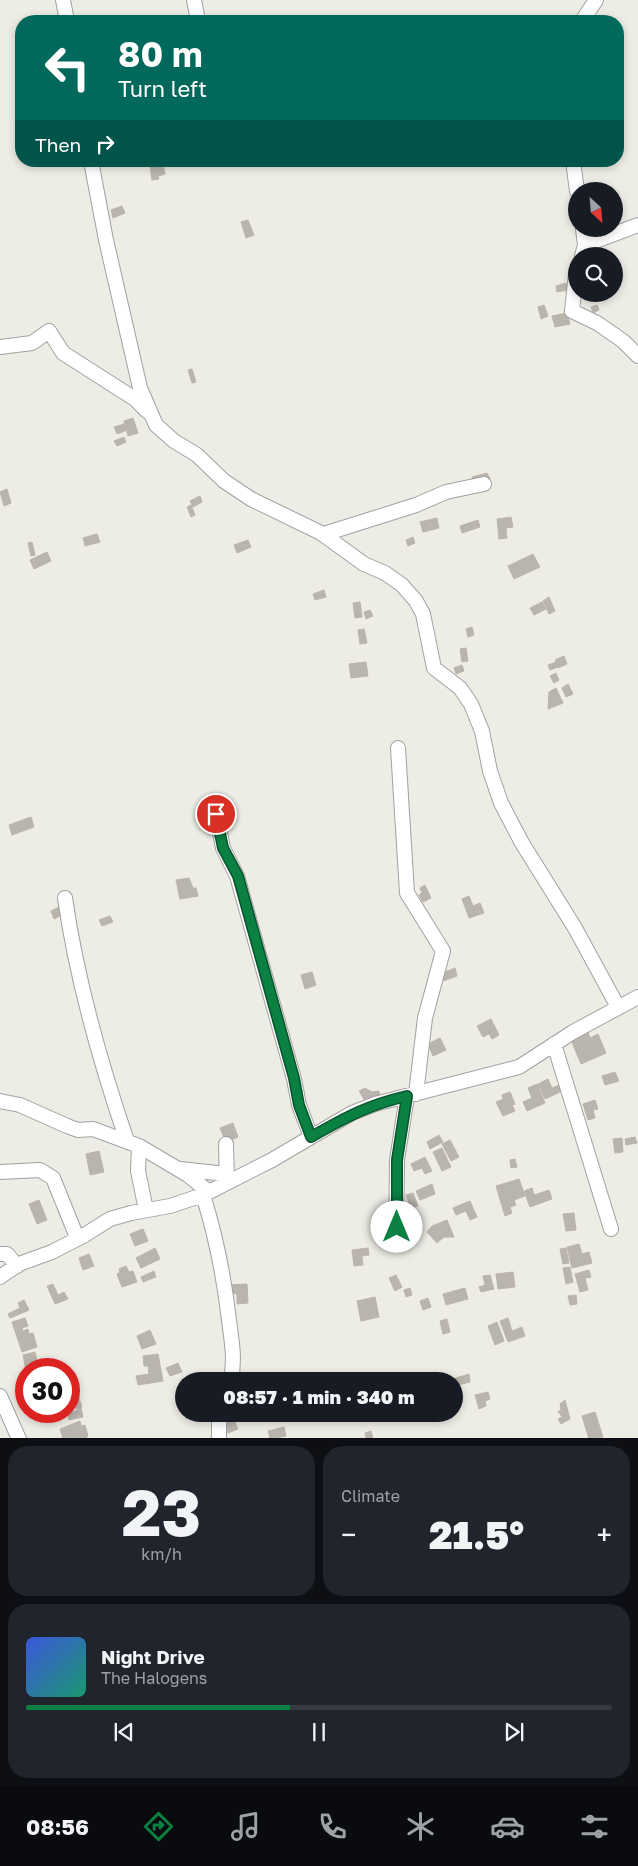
<!DOCTYPE html>
<html lang="en">
<head>
<meta charset="utf-8">
<style>
  body { margin:0; font-family:"Golos Text",sans-serif; background:#20242c; color:#f1f3f6; height:100vh; display:flex; flex-direction:column; font-size:19px; white-space:nowrap }
  * { box-sizing:border-box; margin:0 }
  p { font-size:16px; color:#9ea1a6 }
  .icon { flex:none; width:28px; height:28px; fill:none; stroke:currentColor; stroke-width:2; stroke-linecap:round; stroke-linejoin:round }
  .map { position:relative; height:1438px; overflow:hidden }
  .side { display:flex; flex-direction:column; gap:8px; padding:8px; background:#0d0f14; flex:1 }
  .side>* { flex:none }
  .banner { position:absolute; left:15px; top:15px; width:609px; height:152px; border-radius:20px; box-shadow:0 2px 8px #0003; background:#00695c; color:#fff; overflow:hidden }
  .needle { width:32px; rotate:154deg }
  .fabs { position:absolute; left:568px; top:182px; display:grid; gap:10px }
  .fabs a { display:grid; place-items:center; width:55px; height:55px; border-radius:50%; background:#171b24; box-shadow:0 2px 8px #0003; font-size:25px }
  .speed { position:absolute; left:15px; top:1358px; display:flex; gap:10px; font-size:25px; font-weight:700; text-align:center }
  .speed>* { display:grid; place-content:center; width:65px; height:65px; border-radius:50%; background:#171b24; box-shadow:0 2px 8px #0003; line-height:1 }
  .speed .limit { border:8px solid #d22; background:#fff; color:#111 }
  .pin { position:absolute; display:grid; place-items:center; width:42px; height:42px; color:#fff; margin:-21px; border:2px solid #fff; border-radius:50%; box-shadow:0 1px 5px #0007 }
  .me { position:absolute; width:55px; margin:-28px; rotate:0deg; stroke-linejoin:round; filter:drop-shadow(0 0 4px #0008) }
  .turn { display:flex; align-items:center; gap:18px; height:105px; padding:0 20px; font-size:22px }
  .turn .icon { width:65px; height:65px; stroke-width:2.5 }
  .turn b { display:block; font-size:35px; line-height:42px }
  .then { display:flex; align-items:center; height:48px; padding:0 20px; background:#0003; gap:10px; font-size:19px }
  .big { font-size:38px; font-weight:800; line-height:1.1 }
  .side .tile { flex:1; display:flex; flex-direction:column; justify-content:center; gap:8px; min-width:0; padding:0 18px; border-radius:20px; background:#20242c }
  .side .dial { align-items:center; gap:0 }
  .dial b { font-size:65px; line-height:1 }
  .song { display:flex; align-items:center; gap:15px }
  .cover { width:60px; height:60px; border-radius:8px; background:linear-gradient(135deg,hsl(230 70% 55%),hsl(160 70% 35%)) }
  .played { height:5px; border-radius:2px; background:linear-gradient(90deg,#0b8043 45%,#363941 45%) }
  .keys { display:flex; justify-content:space-around; direction:ltr }
  .heat { display:flex; justify-content:space-between; align-items:center; font-size:28px; direction:ltr }
  .side .tiles { flex:1; display:grid; gap:8px; grid-template-columns:1fr 1fr }
  .tile:last-child { grid-column:span 2 }
  .trip { position:absolute; left:175px; top:1372px; width:288px; height:50px; border-radius:25px; background:#171b24; box-shadow:0 2px 8px #0003; font-weight:800; line-height:50px; text-align:center }
  .dock { display:flex; height:80px; justify-content:space-around; align-items:center; background:#090b0e; color:#9ea1a6 }
  .dock .icon { width:35px; height:35px }
  .dock .current { color:#0b8043 }
  .dock b { font-size:22px; color:#f1f3f6 }
  .map>svg:first-child { display:block }
</style>
</head>
<body>
<div class="map">
<svg width="638" height="1439" viewBox="0 0 638 1439">
  <rect width="100%" height="100%" fill="#edece5"/>
  <path fill="#bab4ae" stroke="#bdb4a9" d="M163,164l2,10 -7,2 1,3 -7,1 -2,-14z
    M122,206l3,7 -12,5 -2,-8z
    M248,220l6,15 -8,3 -5,-16z
    M566,283l2,7 -11,2 -1,-6z
    M544,305l4,11 -7,3 -3,-12z
    M597,305l2,5 -6,3 -2,-6z
    M567,313l3,11 -15,3 -3,-11z
    M192,369l4,13 -4,1 -4,-13z
    M133,418l5,15 -10,3 -4,-15z
    M124,424l3,6 -10,4 -3,-7z
    M124,437l2,5 -9,4 -3,-5z
    M487,473l3,6 -16,4 -2,-6z
    M7,489l4,14 -7,3 -4,-14z
    M200,496l2,6 -9,5 -3,-6z
    M191,505l4,10 -4,2 -4,-10z
    M511,517l2,10 -7,1 1,10 -8,1 -2,-20z
    M437,518l2,10 -16,4 -3,-10z
    M478,520l2,7 -18,6 -2,-7z
    M97,534l3,8 -15,4 -2,-8z
    M413,537l2,6 -7,3 -2,-6z
    M248,540l3,7 -14,6 -3,-8z
    M32,542l3,13 -4,1 -3,-13z
    M47,552l4,9 -17,8 -4,-9z
    M533,554l7,13 -26,12 -6,-13z
    M324,590l2,7 -11,3 -2,-6z
    M549,597l6,14 -6,3 -6,-13z
    M360,602l2,15 -7,1 -2,-15z
    M542,602l4,7 -12,6 -4,-7z
    M370,610l3,6 -7,3 -2,-7z
    M472,627l2,8 -6,2 -2,-8z
    M364,629l3,14 -7,1 -2,-14z
    M466,648l2,13 -6,1 -2,-13z
    M564,656l3,8 -9,4 -3,-8z
    M366,662l2,14 -17,2 -2,-14z
    M556,662l2,5 -8,3 -2,-5z
    M462,665l2,6 -8,3 -2,-6z
    M556,673l3,7 -5,3 -4,-7z
    M568,684l5,10 -7,3 -4,-9z
    M556,688l7,15 -15,6 1,-17z
    M31,817l3,10 -22,8 -3,-10z
    M189,878l4,10h3l2,8 -18,3 -4,-19z
    M425,885l6,13 -8,4 -4,-7 3,-2 -2,-5z
    M469,896l4,10 7,-3 4,10 -15,5 -7,-19z
    M61,906l3,8 -10,5 -3,-8z
    M110,916l3,6 -11,4 -3,-6z
    M455,968l2,8 -14,5 -3,-7z
    M312,972l4,13 -11,4 -4,-14z
    M491,1019l8,16 -7,4 -3,-5 -6,3 -6,-11z
    M588,1032l2,6 8,-4 8,19 -25,11 -10,-24z
    M440,1038l6,12 -13,6 -5,-12z
    M615,1072l4,9 -14,4 -3,-9z
    M548,1079l4,9 9,-4 3,6 -19,9 -7,-15z
    M537,1084l8,19 -18,8 -4,-9 9,-4 -4,-10z
    M365,1088l7,4 7,-1 1,8 -15,2 -6,-10z
    M510,1092l5,12 -3,1 3,6 -12,5 -7,-14 7,-3 -1,-4z
    M595,1100l3,9 -5,1 2,8 -7,2 -5,-16z
    M233,1123l5,14 -12,5 -6,-14z
    M439,1135l4,7 -13,7 -3,-7z
    M635,1137l2,6 -11,2 -1,-6z
    M622,1138l1,14 -8,1 -2,-14z
    M450,1140l9,17 -8,4 -9,-17z
    M442,1148l9,19 -9,4 -9,-19z
    M99,1151l5,21 -14,3 -4,-21z
    M425,1157l7,14 -7,3 -3,-6 -8,3 -3,-7z
    M515,1159l2,8 -6,1 -1,-8z
    M519,1179l6,17 -11,4 2,5 -6,2 2,6 -7,3 -9,-30z
    M432,1184l3,10 -15,6 -4,-9z
    M532,1188l2,7 15,-5 3,9 -22,8 -6,-16z
    M413,1193l5,13 -7,2 -5,-13z
    M39,1200l8,20 -10,4 -8,-20z
    M470,1201l7,16 -7,3 -4,-9 -10,4 -3,-7z
    M574,1213l2,17 -10,1 -3,-17z
    M447,1220l7,17h-10l-7,6 -10,-11 5,-6z
    M143,1229l5,12 -13,5 -5,-12z
    M579,1244l3,10 7,-2 3,11 -20,5 -5,-21z
    M155,1248l5,11 -19,9 -5,-10z
    M368,1248l1,7 -7,1 1,9 -9,1 -2,-16z
    M566,1248l3,15 -6,1 -3,-15z
    M89,1254l5,12 -11,4 -4,-12z
    M126,1266l3,6 4,-1 4,11 -15,5 -5,-13 3,-2 -1,-3z
    M570,1267l3,15 -7,2 -3,-16z
    M589,1270l2,7 -6,1 3,12 -8,2 -5,-18z
    M154,1271l2,6 -13,5 -2,-5z
    M513,1272l2,15 -17,2 -2,-15z
    M396,1275l6,12 -7,4 -6,-13z
    M490,1275l4,14 -13,3 -2,-5 6,-2 -2,-9z
    M53,1284l5,11 6,-3 4,7 -13,5 -8,-18z
    M247,1284l1,19 -11,1v-10l-8,-1v-8z
    M410,1288l2,7 -6,2 -2,-7z
    M465,1288l3,11 -22,6 -3,-11z
    M576,1295l1,9 -7,1 -2,-9z
    M375,1297l4,20 -18,4 -4,-20z
    M428,1298l3,9 -8,3 -3,-9z
    M24,1300l5,10 -19,8 -2,-4 12,-6 -2,-5z
    M25,1318l3,8 -6,2 1,3 5,-2 1,5 4,-1 4,14 -15,5 -10,-30z
    M508,1318l4,13 10,-4 3,9 -17,6 -8,-21z
    M447,1319l3,13 -7,2 -3,-13z
    M497,1322l7,19 -9,4 -7,-19z
    M150,1330l6,14 -14,5 -5,-13z
    M35,1352l4,17h-13v2l-3,-16z
    M158,1354l5,27 -25,4 -2,-9 13,-2 -1,-8h-4l-1,-10z
    M178,1363l4,9 -12,4 -4,-8z
    M469,1374l1,8 -16,4v-5h-8z
    M488,1392l2,7 -5,2 1,5 -7,3 -4,-14z
    M77,1393l5,14 -6,2 -2,-5h-3l-2,-7z
    M565,1400l5,19 -9,5 -3,-5 4,-2 -4,-6h3l-1,-7z
    M72,1406l1,6 8,-4 2,9 -14,3 -2,-9h2v-4z
    M595,1412l8,25 -14,2 -7,-23z
    M233,1418l5,11 -10,4 -5,-11z
    M80,1421l1,5 4,-1 3,11 -3,3h-22l-3,-10z
    M284,1427l2,9 -16,3 -2,-8z
    M371,1431l2,8h-7l-1,-6z"/>
  <g fill="none" stroke-linecap="round" stroke-linejoin="round">
    <g stroke="#a1a1a1" stroke-width="16">
      <path id="minor" d="M63,0l4,21
        M194,0l4,21
        M582,21l14,-21
        M91,161l15,79 34,148 16,37 18,16 23,14 27,26 27,18 70,34 43,31 21,9 17,12 14,16 7,13 11,54 26,20 11,16 11,27 8,40 11,32 21,40 53,85 43,79
        M573,161l4,30
        M585,245l53,-20
        M582,256l3,-11 -2,-16
        M576,273l-4,38 25,12 26,18 15,15
        M0,347l32,-4 17,-12 14,22 72,46 12,12
        M324,534l92,-29 30,-13 38,-8
        M398,748l9,145 36,58 -18,67 -9,76
        M216,813l7,35 14,28 57,203 5,26 12,32
        M65,898c12,83 35,164 62,243
        M554,1044l57,185
        M0,1101l20,4 47,21 11,4 15,-1 46,17 49,29 21,17
        M226,1144l1,39
        M139,1146l-1,25 8,39
        M180,1169l46,5
        M0,1172l40,-2 13,8 23,57
        M203,1195c13,41 21,82 26,125 3,25 6,36 2,61
        M396,1238l1,-78 10,-64
        M0,1254h7l10,12
        M0,1277l19,-13 33,-12 31,-16 27,-17 21,-6 39,-7 33,-11 69,-35 80,-47 23,-9 144,-37 54,-35 65,-35
        M0,1396l19,43
        M219,1439v-25"/>
    </g>
    <use href="#minor" stroke="#fff" stroke-width="14"/>
  </g>
  <g fill="none" stroke-linecap="round" stroke-linejoin="round">
    <g stroke="#07532c" stroke-width="12">
      <path id="route" d="M216,814l7,34 15,28 56,202 5,27 12,32c35,-20 57,-32 96,-41l-10,64v67"/>
    </g>
    <use href="#route" stroke="#0b8043" stroke-width="9"/>
  </g>
</svg>
<div class="fabs">
<a><svg class="needle" viewBox="-14 -14 28 28"><path d="M0-13l5 13h-10z" fill="#e53935"/><path d="M0 13l5-13h-10z" fill="#9ea1a6"/></svg></a>
<a><svg class="icon" aria-label="search" viewBox="0 0 24 24"><circle cx="10" cy="10" r="6"/><path d="M15 15l6 6"/></svg></a>
</div>
<div class="speed"><div class="limit">30</div></div>
<div class="pin" style="left:216px;top:814px;background:#d93025"><svg class="icon" aria-label="arrive" viewBox="0 0 24 24"><path d="M6 21V4h12l-3 4 3 4H6"/></svg></div>
<svg class="me" style="left:397px;top:1227px" viewBox="-20 -20 40 40"><circle r="19" fill="#fff"/><path d="M0-13L10 11 0 6-10 11z" fill="#0b8043"/></svg>
<div class="trip">08:57 · 1 min · 340 m</div>
<div class="banner">
<div class="turn"><svg class="icon" aria-label="left" viewBox="0 0 24 24"><path d="M17 20v-9H6M10 6l-5 5 5 5"/></svg><div><b>80 m</b>Turn left</div></div>
<div class="then">Then<svg class="icon" aria-label="right" viewBox="0 0 24 24"><path d="M7 20v-9h11M14 6l5 5-5 5"/></svg></div>
</div>
</div>
<section class="side">
<div class="tiles">
<div class="tile dial"><b>23</b><p>km/h</p></div>
<div class="tile"><p>Climate</p>
<div class="heat"><a>−</a><b class="big">21.5°</b><a>+</a></div>
</div>
<div class="tile">
<div class="song"><i class="cover"></i><div><b>Night Drive</b><p>The Halogens</p></div></div>
<div class="played"></div>
<div class="keys"><svg class="icon" aria-label="previous" viewBox="0 0 24 24"><path d="M18 5L8 12l10 7zM5 5v14"/></svg><svg class="icon" aria-label="pause" viewBox="0 0 24 24"><path d="M8 5v14M16 5v14"/></svg><svg class="icon" aria-label="next" viewBox="0 0 24 24"><path d="M6 5l10 7-10 7zM19 5v14"/></svg></div>
</div>
</div>
</section>
<nav class="dock">
<b>08:56</b>
<svg class="icon current" aria-label="directions" viewBox="0 0 24 24"><path d="M12 3l9 9-9 9-9-9zM9 14v-3h6M13 9l2 2-2 2"/></svg>
<svg class="icon" aria-label="music" viewBox="0 0 24 24"><path d="M9 18V5l10-2v13"/><circle cx="6" cy="18" r="3"/><circle cx="16" cy="16" r="3"/></svg>
<svg class="icon" aria-label="phone" viewBox="0 0 24 24"><path d="M5 4h4l2 5-3 2q2 4 5 5l2-3 5 2v4C11 20 4 13 5 4z"/></svg>
<svg class="icon" aria-label="climate" viewBox="0 0 24 24"><path d="M12 3v18M4 7l16 10M4 17L20 7"/></svg>
<svg class="icon" aria-label="car" viewBox="0 0 24 24"><path d="M5 17H2v-5l4-1 3-4h7l3 4 3 1v5h-3M9 17h6M6 11h13"/><circle cx="7" cy="17" r="2"/><circle cx="17" cy="17" r="2"/></svg>
<svg class="icon" aria-label="filters" viewBox="0 0 24 24"><path d="M4 7h16M4 17h16"/><circle cx="9" cy="7" r="2"/><circle cx="15" cy="17" r="2"/></svg>
</nav>
</body>
</html>
